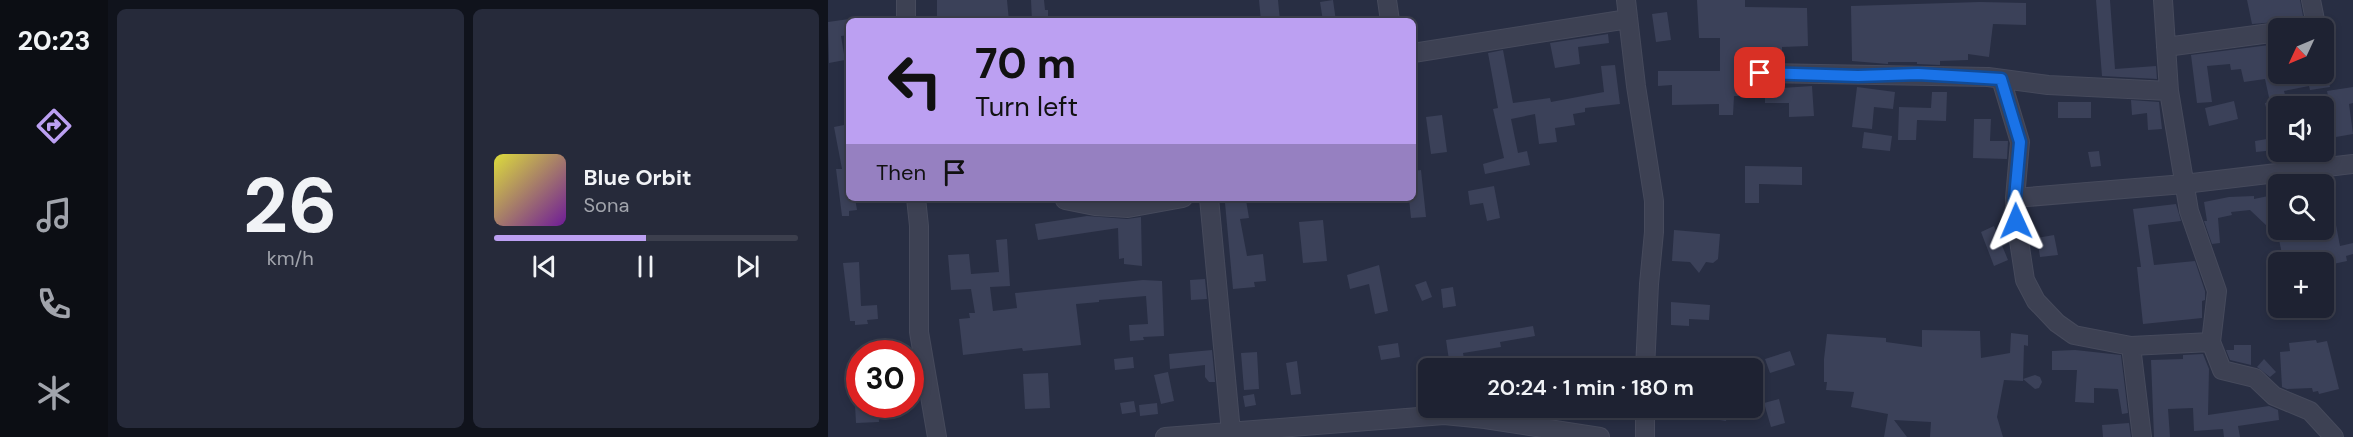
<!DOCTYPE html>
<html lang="en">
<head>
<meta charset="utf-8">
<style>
  body { margin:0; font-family:"DM Sans",sans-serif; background:#262a3a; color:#f1f3f6; height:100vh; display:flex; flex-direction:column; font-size:22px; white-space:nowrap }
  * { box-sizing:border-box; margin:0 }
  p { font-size:20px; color:#a1a4ac }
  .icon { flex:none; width:33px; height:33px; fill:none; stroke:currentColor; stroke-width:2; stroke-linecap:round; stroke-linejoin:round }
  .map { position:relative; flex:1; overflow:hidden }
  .sheet { display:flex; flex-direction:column; gap:9px; padding:9px; background:#10131c; width:720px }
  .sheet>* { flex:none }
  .banner { position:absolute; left:18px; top:18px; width:570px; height:183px; border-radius:9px; box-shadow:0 3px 9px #0003,0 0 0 2px #3c3f4d; background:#bca0f2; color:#111; overflow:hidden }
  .needle { width:39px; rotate:226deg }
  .fabs { position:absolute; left:1440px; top:18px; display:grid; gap:12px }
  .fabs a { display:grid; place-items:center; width:66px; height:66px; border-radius:9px; background:#1e2232; box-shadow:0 3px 9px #0003,0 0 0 2px #3c3f4d; font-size:30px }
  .speed { position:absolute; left:18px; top:340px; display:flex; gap:12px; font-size:30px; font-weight:700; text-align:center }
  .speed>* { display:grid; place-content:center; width:78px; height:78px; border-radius:50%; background:#1e2232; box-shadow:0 3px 9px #0003,0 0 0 2px #3c3f4d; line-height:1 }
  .speed .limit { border:9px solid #d22; background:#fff; color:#111 }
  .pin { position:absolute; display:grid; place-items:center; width:51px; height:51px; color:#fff; margin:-26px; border-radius:12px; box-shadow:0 3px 9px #0006 }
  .me { position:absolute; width:66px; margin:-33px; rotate:359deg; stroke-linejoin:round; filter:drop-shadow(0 0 4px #0008) }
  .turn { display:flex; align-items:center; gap:21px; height:126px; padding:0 30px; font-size:27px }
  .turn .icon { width:78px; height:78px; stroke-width:2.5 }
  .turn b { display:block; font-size:42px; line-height:51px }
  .then { display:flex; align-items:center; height:57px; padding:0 30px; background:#0003; gap:12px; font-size:22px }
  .sheet .tile { flex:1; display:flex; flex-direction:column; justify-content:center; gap:9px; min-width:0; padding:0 21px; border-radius:9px; background:#262a3a }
  .sheet .dial { align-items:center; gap:0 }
  .dial b { font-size:78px; line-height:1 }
  .song { display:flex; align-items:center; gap:18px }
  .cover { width:72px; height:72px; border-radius:9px; background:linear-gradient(135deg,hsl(60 70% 55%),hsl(280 70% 35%)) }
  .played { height:6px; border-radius:3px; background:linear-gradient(90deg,#bca0f2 50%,#3c3f4d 50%) }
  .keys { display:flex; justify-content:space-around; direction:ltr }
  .sheet .tiles { flex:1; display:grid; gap:9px; grid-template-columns:repeat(2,1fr) }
  .trip { position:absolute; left:590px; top:358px; width:345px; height:60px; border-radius:9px; background:#1e2232; box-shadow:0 3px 9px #0003,0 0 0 2px #3c3f4d; font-weight:600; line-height:60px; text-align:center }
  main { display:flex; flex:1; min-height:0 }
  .tabs { display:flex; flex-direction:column; width:108px; justify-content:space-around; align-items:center; background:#0c0e14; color:#a1a4ac }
  .tabs .icon { width:42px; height:42px }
  .tabs .selected { color:#bca0f2 }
  .tabs b { font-size:27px; color:#f1f3f6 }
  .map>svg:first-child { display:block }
</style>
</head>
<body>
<main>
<nav class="tabs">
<b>20:23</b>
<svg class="icon selected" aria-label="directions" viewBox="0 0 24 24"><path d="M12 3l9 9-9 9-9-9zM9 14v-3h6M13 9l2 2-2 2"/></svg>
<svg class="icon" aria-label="music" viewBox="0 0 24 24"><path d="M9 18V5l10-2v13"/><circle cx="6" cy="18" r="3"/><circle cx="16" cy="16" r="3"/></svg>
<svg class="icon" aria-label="phone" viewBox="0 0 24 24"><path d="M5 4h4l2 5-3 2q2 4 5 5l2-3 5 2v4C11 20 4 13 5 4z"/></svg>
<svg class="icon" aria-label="climate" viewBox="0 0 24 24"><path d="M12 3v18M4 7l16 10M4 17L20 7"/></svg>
</nav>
<section class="sheet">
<div class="tiles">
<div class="tile dial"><b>26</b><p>km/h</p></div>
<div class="tile">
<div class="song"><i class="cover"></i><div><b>Blue Orbit</b><p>Sona</p></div></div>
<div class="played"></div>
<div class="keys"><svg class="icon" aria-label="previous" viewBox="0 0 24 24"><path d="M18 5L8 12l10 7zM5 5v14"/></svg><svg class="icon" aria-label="pause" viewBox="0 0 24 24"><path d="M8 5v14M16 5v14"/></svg><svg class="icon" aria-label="next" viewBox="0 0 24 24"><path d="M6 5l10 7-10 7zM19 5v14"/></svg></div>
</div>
</div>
</section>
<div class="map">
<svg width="1525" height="437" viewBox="0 0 1525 437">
  <rect width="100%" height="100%" fill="#282e43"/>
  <path fill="#3b4159" d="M109,0h70l2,21h-72z
    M203,0h13l1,10h3v11h-16z
    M431,0h19l2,21h-19z
    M505,0l3,21h-13l-3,-19z
    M869,0h48v7l62,1 1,38 -26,1v9l-41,4 -2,36h-5l-1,19h-14v-11l-47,1v-20l-14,1v-15h62v-33h-21z
    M1268,0h14l5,69 41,-3 1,13 -55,-3z
    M1419,0h53l3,16 -4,4 -47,4z
    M1152,2l46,1v22l-33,-1 -4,33 -21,-3v6l-28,1v4l-23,-1v-2h-29v2l-36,-3 -1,-55z
    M839,12l4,28 -15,2 -4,-28z
    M21,19v16l-8,1 4,24 -16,3 -1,-41z
    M780,34l1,9 -31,4 2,17 -25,4 -5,-25z
    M1449,44l1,30h49l3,13 -20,3 -1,-4 -25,5 4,15h-10v35h-4l-9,-38 5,-1 -5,-23 -21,3 -3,-13 -10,1 -1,-6 -23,2 5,36 -15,1 -6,-48z
    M675,50l10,53 37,-5 1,4 53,-10 -3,-26 14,-1 5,39 -35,4v4l-12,2 2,11 -20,3 2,14 -18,2 -4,-30 -24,5 7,34 9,-2 3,14 -45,9 -2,-10 21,-6 -11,-49 5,-1 -10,-55z
    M937,84l17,1v3l30,-2 2,30 -25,1v-14h-24z
    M1029,87l38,5 -2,17 -19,-2 -2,22 -20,-2z
    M1525,87v16l-4,1 4,30 -17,3 -9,-46z
    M1104,92h15l-1,29 -29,-1 -1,20h-18l1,-33 32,1z
    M1303,100l28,2 3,27 -14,1 -1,-17 -15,2z
    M1406,101l4,18 -29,7 -4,-18z
    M1230,102h33v16h-33z
    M614,115l5,37 -16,2 -5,-37z
    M1146,119h17l-1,22h18l-1,18 -34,-1z
    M21,124v74h6l2,12 -8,1v5h-7l-6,-47h6l-8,-42z
    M1036,132l28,4 -2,15 -28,-3z
    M1445,138l2,12 -19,2 -1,-11z
    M1271,151l2,15 -10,1 -3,-15z
    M917,166l57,1v18l-43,-1v19h-14z
    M593,170l5,47 -15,1 -2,-20h4v-27z
    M666,186l6,32 -13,3 -4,-18 -13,2 -2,-14z
    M1450,194v22l-10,11 -18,-17 -19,2 1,3 -14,3 2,25 -8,1 -8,-23h3l-3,-19 25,-5 25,-1v3z
    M418,200l3,18 -9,1 7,37 16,-2 3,27 -12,1 1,5 -22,2 -8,-86z
    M1348,204l5,17 -33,4 6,40 41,-4 10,30v9l-3,1v17l-59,6 -6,-57h4l-8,-58z
    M259,216l40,3 14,-2 1,49 -18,-2v-6l-5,1 -1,-31 -80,12 -3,-16z
    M495,220l4,41 -24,2 -4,-41z
    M1508,225l4,21 13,-3v11l-7,2 1,5 -23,5v-4h-38l-2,-9 -2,1 -5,-24h20l1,3 26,-3z
    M1166,226l14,34 -14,6 -13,-34z
    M846,230l46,4 -2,25 -5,4 -7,-1 -7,11 -9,-11 -18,-1z
    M1226,235l4,20 -18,2 -3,-19z
    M179,239l3,47 -20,1 3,24 24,-3 -2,-15 128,-13 19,1 2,55 -21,1 1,3 -14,1 -1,-16 19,-1 -2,-28 -47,4v2l-23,2 5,41 -58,6 -1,-3 -59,7 -4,-36 11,-1 -1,-5h6l-4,-24 -20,1 -3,-35 21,-1 2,20 28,-2 -3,-32z
    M31,262l2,44 16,-1 1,14 -11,1 1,4 -13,1v-4h-5l-7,-58z
    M551,265l9,46 -13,3 -6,-30 -19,5 -3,-14z
    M377,279l2,20 -16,1 -1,-20z
    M598,281l6,16 -10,4 -7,-16z
    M625,287l3,19 -13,2 -2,-19z
    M843,302l39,3 -1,15 -20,-1v7l-18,-1z
    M705,326l2,10 -35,6 1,5 -38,6 2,12 -15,2 -4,-27z
    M1094,330l58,1 1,27 29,-5 1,-20 17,2v11l-4,-1 -1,36 -19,-1 -7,37 6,20h-73l1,-15 -37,-2 13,17h-23l4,-23 -37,-7 3,-15 -28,-2 1,-8h-3v-23l3,-25 59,4v4l36,5z
    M1488,340l1,3 10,-2 12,48 -20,5 -1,-3 -5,1 -1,-4 -25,1 -5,-2 -2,-35 10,-1 -1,-8z
    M570,343l2,14 -19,3 -3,-14z
    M1406,345h17v20l-21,-5 -4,-10h8z
    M384,350l3,32h-6l-4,-5v-12l-35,4 -1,-15z
    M1247,350l46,5 7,58 -6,1 -4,-25 -24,-1v15l-19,-1 2,-32h-25v-19z
    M962,351l5,14 -25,8 -5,-14z
    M429,352l2,37 -15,1 -3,-37z
    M1375,354l6,15 -1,46 61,-9 9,4 1,10 -41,6 2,11h-16l-1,-8 -29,2 -1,-23 -25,1 2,28h-16l-3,-77 32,-1v-4z
    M305,357l1,11 -19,2 -1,-11z
    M1436,359l12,13 -6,5 -13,-10z
    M469,361l4,33 -10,1 -5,-32z
    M340,372l6,29 -13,3 -7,-29z
    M220,373l2,35 -25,1 -2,-35z
    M1207,375l5,2 2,5 -3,6 -4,1 -12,-10z
    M426,394l2,11 -11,2 -2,-11z
    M951,399l6,24 -14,4 -7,-24z
    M306,401l2,11 -14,2 -2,-11z
    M329,403l1,11 -18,2 -1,-11z
    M27,405h23l1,17 -23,1z
    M856,408h44l-2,13 -42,-7z
    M1301,423l2,14h-28l-1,-12z"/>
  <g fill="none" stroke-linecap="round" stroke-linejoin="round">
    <g stroke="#464a5c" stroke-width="20">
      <path id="minor" d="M78,0v21
        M559,0l3,21
        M798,0l10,86 18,115v31l-5,52 -4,85
        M1335,0l6,91 20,120 28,80 -6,51 11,28 33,8 19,18 36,15 24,26
        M1479,28l8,-8 -4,-20
        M1338,47l112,-15
        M585,53l215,-34
        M932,73l228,4 60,8 121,6
        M1173,79l19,63 -5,56 1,23 9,59 11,21 21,22 17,12 57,11 80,-4
        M88,198l3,28v106l18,105
        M381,198l22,234
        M1187,198l169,-14 169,-20
        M237,200l30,6 33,2 55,-10
        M1303,346l11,91
        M817,408v29
        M337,437l279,-22 41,4 115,18"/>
    </g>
    <use href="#minor" stroke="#3d4153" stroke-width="18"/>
  </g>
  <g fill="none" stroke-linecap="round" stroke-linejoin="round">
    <g stroke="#114b97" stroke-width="15">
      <path id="route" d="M932,73l98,3 60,-2 83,5 19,63 -5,56 1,23"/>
    </g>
    <use href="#route" stroke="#1a73e8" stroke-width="10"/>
  </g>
</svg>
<div class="fabs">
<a><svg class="needle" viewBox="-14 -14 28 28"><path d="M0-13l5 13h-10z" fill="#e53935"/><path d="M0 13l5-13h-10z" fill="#a1a4ac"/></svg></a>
<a><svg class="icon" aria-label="sound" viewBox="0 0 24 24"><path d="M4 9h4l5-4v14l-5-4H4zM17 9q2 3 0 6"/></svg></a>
<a><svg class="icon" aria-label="search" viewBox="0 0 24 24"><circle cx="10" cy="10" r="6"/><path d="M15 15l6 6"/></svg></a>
<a>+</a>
</div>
<div class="speed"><div class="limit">30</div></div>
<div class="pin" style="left:932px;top:73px;background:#d93025"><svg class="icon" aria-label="arrive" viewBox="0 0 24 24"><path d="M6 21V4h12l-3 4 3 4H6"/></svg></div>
<svg class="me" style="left:1188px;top:221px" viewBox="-20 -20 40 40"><path d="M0-17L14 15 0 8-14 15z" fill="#1a73e8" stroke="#fff" stroke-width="4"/></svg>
<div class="trip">20:24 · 1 min · 180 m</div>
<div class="banner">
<div class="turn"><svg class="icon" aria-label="left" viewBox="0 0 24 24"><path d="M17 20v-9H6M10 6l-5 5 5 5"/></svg><div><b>70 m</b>Turn left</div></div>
<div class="then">Then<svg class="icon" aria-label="arrive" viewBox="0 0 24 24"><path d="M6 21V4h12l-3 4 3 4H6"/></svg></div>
</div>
</div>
</main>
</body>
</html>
